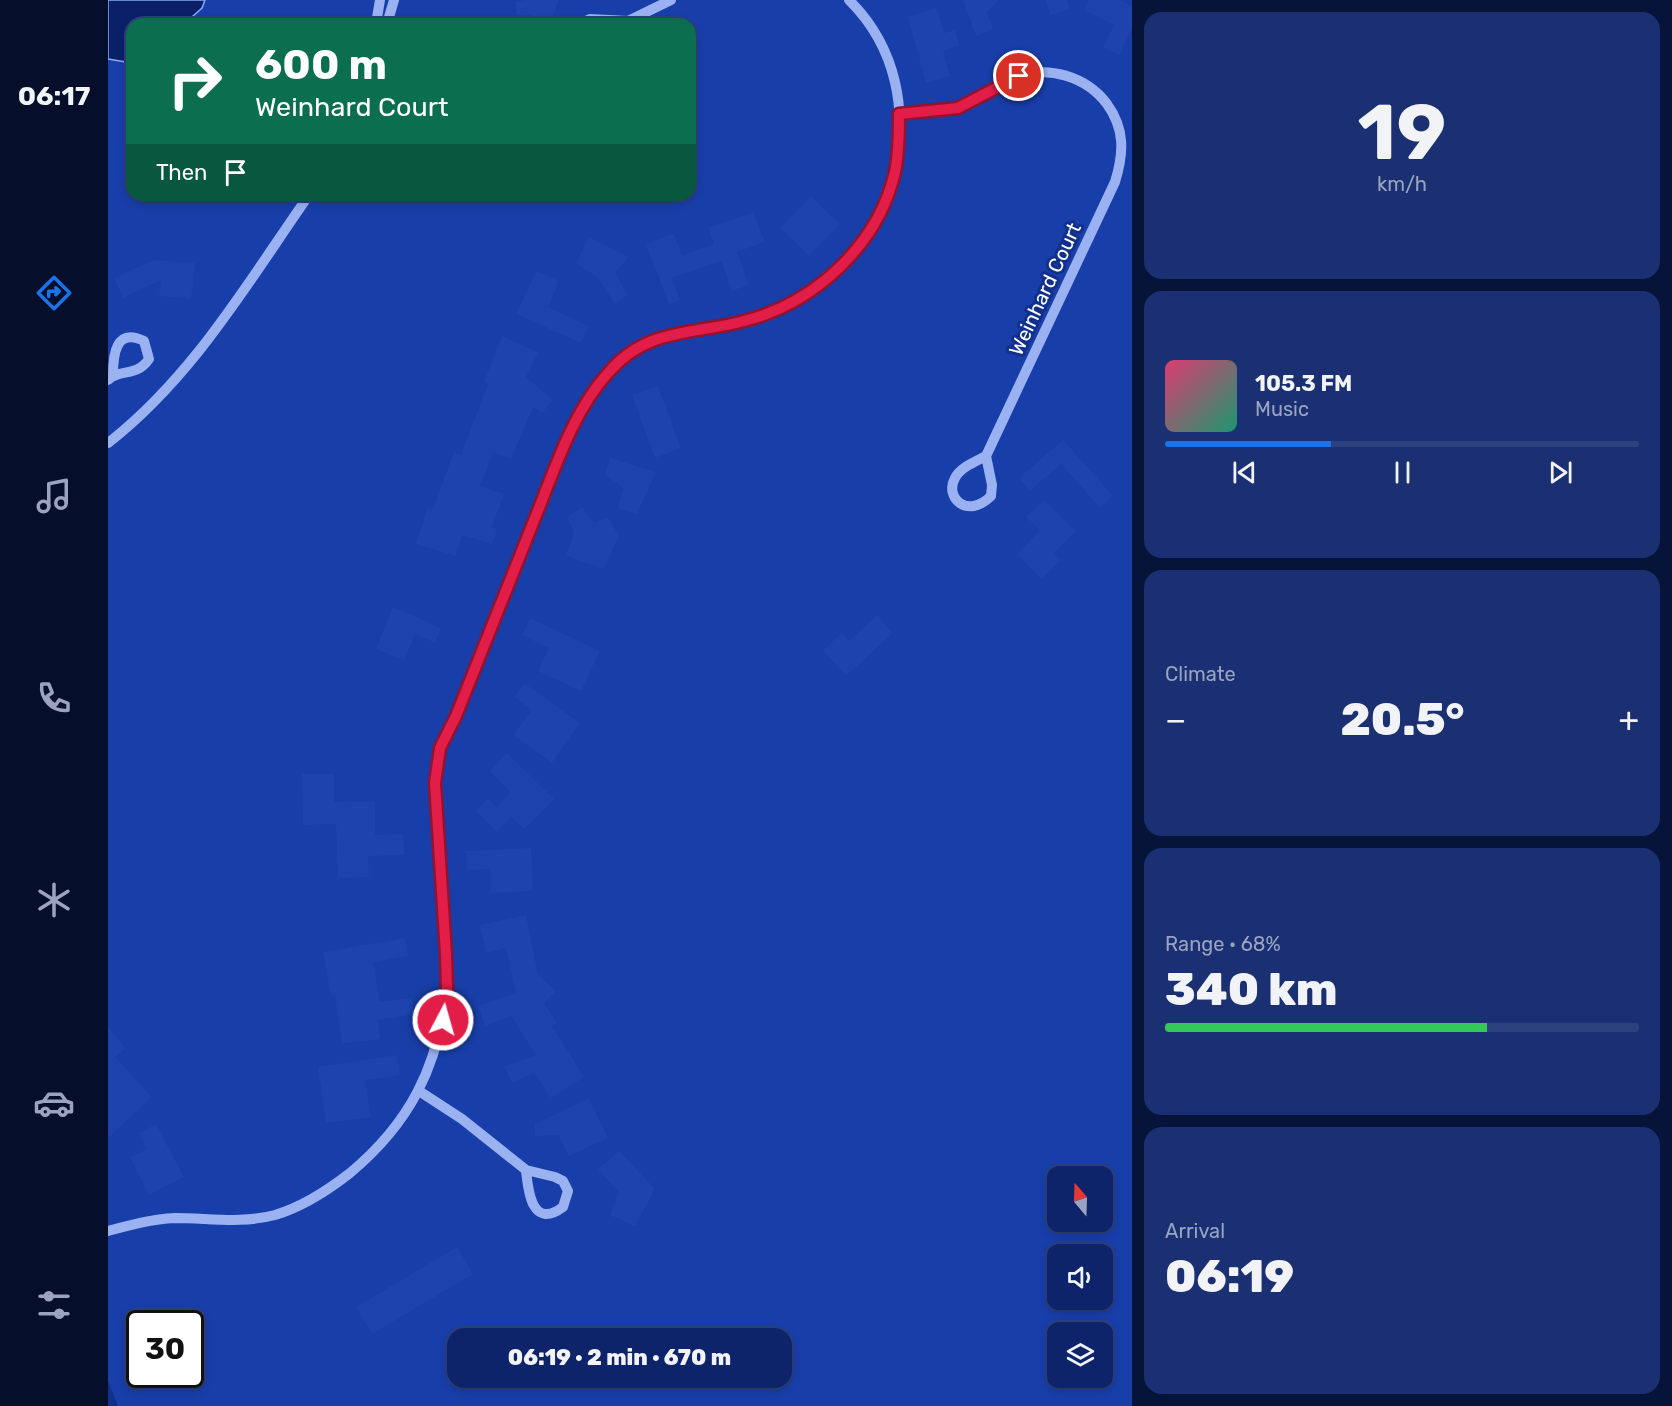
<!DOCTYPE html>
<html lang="en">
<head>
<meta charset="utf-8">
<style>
  body { margin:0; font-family:Rubik,sans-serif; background:#1b3072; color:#f1f3f6; height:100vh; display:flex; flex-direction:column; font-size:22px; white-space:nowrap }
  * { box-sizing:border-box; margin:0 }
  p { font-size:20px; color:#9aa4c1 }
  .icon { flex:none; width:33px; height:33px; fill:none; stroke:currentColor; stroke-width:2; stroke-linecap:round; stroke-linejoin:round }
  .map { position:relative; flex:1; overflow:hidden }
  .drawer { display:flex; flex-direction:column; gap:12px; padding:12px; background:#07143a; width:540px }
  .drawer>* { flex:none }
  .guide { position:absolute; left:18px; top:18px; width:570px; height:183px; border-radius:18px; box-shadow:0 3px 9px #0003,0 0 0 2px #2d417e; background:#0b6e4f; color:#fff; overflow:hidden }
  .needle { width:39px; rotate:341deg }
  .buttons { position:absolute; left:939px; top:1166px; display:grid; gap:12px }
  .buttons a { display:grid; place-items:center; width:66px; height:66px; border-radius:12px; background:#0d246a; box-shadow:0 3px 9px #0003,0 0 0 2px #2d417e; font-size:30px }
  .speed { position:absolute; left:18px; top:1310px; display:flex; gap:12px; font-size:30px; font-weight:700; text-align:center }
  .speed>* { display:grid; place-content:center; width:78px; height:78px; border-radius:50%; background:#0d246a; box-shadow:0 3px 9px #0003,0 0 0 2px #2d417e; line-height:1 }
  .speed .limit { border:3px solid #111; border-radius:9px; background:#fff; color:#111 }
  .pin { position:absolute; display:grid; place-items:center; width:51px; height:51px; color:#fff; margin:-26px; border:3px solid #fff; border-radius:50%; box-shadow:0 2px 6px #0007 }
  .me { position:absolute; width:66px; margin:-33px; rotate:6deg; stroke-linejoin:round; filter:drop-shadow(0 0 4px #0008) }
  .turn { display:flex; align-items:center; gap:21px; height:126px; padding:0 30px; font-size:27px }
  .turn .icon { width:78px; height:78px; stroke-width:2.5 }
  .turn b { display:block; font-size:42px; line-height:51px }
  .then { display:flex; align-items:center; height:57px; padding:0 30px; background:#0003; gap:12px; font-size:22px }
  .big { font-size:45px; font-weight:800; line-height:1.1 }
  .drawer .widget { flex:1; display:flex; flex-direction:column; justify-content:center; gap:9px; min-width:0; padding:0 21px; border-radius:18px; background:#1b3072 }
  .drawer .dial { align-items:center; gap:0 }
  .dial b { font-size:78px; line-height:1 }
  .song { display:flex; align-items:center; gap:18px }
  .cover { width:72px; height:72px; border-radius:9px; background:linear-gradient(135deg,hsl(340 70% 55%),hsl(160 70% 35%)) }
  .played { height:6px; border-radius:3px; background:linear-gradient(90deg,#1a73e8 35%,#2d417e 35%) }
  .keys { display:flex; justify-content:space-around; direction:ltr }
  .heat { display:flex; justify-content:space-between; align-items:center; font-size:33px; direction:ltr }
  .charge { height:9px; border-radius:4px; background:linear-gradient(90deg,#34c759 68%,#2d417e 0) }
  .trip { position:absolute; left:339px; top:1328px; width:345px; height:60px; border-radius:18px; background:#0d246a; box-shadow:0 3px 9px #0003,0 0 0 2px #2d417e; font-weight:800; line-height:60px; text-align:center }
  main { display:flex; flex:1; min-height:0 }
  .tabs { display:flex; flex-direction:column; width:108px; justify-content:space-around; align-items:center; background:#050e2a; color:#9aa4c1 }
  .tabs .icon { width:42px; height:42px }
  .tabs .current { color:#1a73e8 }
  .tabs b { font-size:27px; color:#f1f3f6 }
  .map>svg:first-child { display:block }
</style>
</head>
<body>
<main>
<nav class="tabs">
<b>06:17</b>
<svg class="icon current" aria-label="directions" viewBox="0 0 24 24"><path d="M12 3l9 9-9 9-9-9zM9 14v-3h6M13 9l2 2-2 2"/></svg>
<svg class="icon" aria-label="music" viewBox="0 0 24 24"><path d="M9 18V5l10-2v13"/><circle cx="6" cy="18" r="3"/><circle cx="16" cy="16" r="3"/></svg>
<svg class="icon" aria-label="phone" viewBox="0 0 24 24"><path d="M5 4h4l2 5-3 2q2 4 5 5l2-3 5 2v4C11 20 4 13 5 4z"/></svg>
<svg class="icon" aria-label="climate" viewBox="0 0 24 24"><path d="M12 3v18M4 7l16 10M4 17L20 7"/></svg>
<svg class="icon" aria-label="car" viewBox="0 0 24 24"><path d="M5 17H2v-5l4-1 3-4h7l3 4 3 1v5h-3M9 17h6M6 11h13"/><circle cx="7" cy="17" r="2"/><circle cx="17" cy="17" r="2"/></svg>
<svg class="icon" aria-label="filters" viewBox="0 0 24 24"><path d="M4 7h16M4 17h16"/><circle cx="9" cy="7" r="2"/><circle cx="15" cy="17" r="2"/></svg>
</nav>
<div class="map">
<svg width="1024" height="1406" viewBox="0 0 1024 1406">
  <rect width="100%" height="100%" fill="#11308e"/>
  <path fill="#183ea9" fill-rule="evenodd" d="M0,0h1024v1406h-1014l-10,-25zM24,24h558v171h-558zM950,1176h44v45h-44zM950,1254h44v45h-44zM32,1323h50v51h-50zM950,1332h44v45h-44zM350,1338h324v39h-324z"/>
  <path fill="#0a216a" stroke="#8ba9f6" stroke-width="1.5" d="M0,0h97l-3,8 -18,16h-52v39l-24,-4z"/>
  <path fill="#1e43ae" d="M417,0h34l-9,23 -20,-8h-13l-2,-13z
    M855,0h36l-12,12 6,17 -17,7z
    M938,0h21l3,9 -20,6z
    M981,0h31l12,6v22l-13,27 -16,-8 11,-22 -30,-15z
    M829,8l7,25 11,-3 4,16 -16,4 7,26 -24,7 -18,-67z
    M703,196l29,28 -31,32 -29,-28z
    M645,212l12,30 -28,10 12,33 -17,6 -11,-30 -49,17 8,22 -11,4 -23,-60 28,-11 8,22 32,-11 -6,-16z
    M481,237l40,20 -14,16 13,22 -13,9 -17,-26 -22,-15z
    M46,260l41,3 -4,36 -32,-3 2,-16 -38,18 -9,-20z
    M428,271l23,10 -11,26 41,19 -8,17 -65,-29z
    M394,336l36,16 -12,25 27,23 -11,13 -9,-6 -22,52 -18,-7 -13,34 24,8 -12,33 5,2 -5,15 -30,-9 -6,21 -40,-12 12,-37 5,2 21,-57 7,3 27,-71 -4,-2z
    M550,386l23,62 -26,10 -23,-63z
    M955,440l50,56 -13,12 -39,-44 -31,27 -11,-13z
    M502,458l46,14 -19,42 -19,-5 5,-21 -18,-14z
    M936,500l32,31 -22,22 7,7 -19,19 -25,-25 23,-24 -14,-13z
    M474,507l12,16 14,-6 11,19 -15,33 -38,-13 8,-23 -7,-16z
    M285,607l48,21 -6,15 -20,-9 -11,27 -28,-12z
    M769,615l16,18 -47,43 -23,-26 19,-17 7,8z
    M422,618l70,33 -19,40 -43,-20 11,-23 -27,-13z
    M416,683l56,40 -28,40 -39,-28 19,-25 -18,-13z
    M399,753l47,46 -30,30 -13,-12 -14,15 -21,-21 12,-13 9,9 14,-15 -21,-21z
    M194,774h32v28l41,-1v34l28,-1 1,21 -36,1 1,21 -31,1 -2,-54 -33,1z
    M423,848l2,43 -42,2 -1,-24 -23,1 -1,-19z
    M418,915l12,60 18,16 -12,12 13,20 -5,3 32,51 -33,21 -17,-25 -22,10 -8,-17 32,-11 -25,-39 -26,10 -7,-20 38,-13 -10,-45 -20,5 -6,-28z
    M297,938l3,18 -35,6 7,40 32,-4 2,16 -36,6 2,19 -38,5 -7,-49 -4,1 -8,-44z
    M0,1027l18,21 -11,9 37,40 -44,41z
    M289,1055l3,20 -35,5 6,37 -45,6 -8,-56z
    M481,1098l19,40 -39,18 -11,-21 -23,1v-12z
    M48,1124l28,53 -35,18 -19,-38 17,-8 -8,-16z
    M511,1151l36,38 -20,37 -25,-11 9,-23 -21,-23z
    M349,1247l16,27 -101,60 -16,-27z"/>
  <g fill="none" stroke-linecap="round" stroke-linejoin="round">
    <path stroke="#9ab1f2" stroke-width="10" d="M268,24l4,-24
      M279,24l7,-24
      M472,24l10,-5 38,2 43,-21
      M791,114c19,-2 42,-1 60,-7 20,-6 38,-20 57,-29 31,-14 71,-1 91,26 18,25 17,49 8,78l-129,274c-11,6 -25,11 -31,22 -11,19 12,42 36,18l1,-11 -6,-29
      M0,380c12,-12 28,-2 41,-21l-5,-18c-29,-14 -31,15 -31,35
      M0,443c85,-66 140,-161 201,-248
      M311,1091l43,28 64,51 29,7 8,4 5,10 -5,16c-31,23 -35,-16 -37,-37
      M0,1231c22,-6 44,-12 67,-13 34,0 66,6 100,-3 27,-8 52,-24 75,-42 60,-50 88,-106 97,-184l-12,-206 5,-35 16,-32 105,-262c17,-36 32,-74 65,-97 50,-35 99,-23 151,-46 118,-51 168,-216 72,-311"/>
  </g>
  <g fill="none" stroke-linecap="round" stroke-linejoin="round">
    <g stroke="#92132f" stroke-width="15">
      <path id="route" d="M335,1020l4,-31 -1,-35 -11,-171 5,-35 16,-32c26,-66 53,-132 79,-198 20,-49 37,-105 73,-145 39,-46 85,-38 136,-52 71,-18 134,-76 151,-149 4,-19 4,-39 4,-58l59,-6 61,-32"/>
    </g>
    <use href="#route" stroke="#e11d48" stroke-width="10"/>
  </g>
  <g text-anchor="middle" stroke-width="6" stroke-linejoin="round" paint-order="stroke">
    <g font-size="20" fill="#fff" stroke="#11308e">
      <text transform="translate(937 289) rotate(-65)" y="7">Weinhard Court</text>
    </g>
  </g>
</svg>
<div class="buttons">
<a><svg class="needle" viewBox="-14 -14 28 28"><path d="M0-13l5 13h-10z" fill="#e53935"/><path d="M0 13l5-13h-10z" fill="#9aa4c1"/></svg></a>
<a><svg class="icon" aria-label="sound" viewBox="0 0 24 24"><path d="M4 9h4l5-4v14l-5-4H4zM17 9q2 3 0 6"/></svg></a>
<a><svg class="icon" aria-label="layers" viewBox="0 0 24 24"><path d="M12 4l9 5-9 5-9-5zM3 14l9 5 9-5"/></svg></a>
</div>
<div class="speed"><div class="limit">30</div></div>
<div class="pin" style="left:911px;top:76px;background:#d93025"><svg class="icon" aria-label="arrive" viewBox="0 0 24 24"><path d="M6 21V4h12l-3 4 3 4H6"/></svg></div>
<svg class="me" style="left:335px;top:1020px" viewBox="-20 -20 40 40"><circle r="17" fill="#e11d48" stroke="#fff" stroke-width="3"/><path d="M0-11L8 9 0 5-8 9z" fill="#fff"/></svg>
<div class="trip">06:19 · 2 min · 670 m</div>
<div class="guide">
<div class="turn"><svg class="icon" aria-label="right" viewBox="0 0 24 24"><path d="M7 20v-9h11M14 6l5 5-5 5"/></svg><div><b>600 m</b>Weinhard Court</div></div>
<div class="then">Then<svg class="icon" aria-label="arrive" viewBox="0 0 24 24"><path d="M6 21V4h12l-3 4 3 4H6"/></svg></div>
</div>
</div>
<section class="drawer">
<div class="widget dial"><b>19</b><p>km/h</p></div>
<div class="widget">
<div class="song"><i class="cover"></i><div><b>105.3 FM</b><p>Music</p></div></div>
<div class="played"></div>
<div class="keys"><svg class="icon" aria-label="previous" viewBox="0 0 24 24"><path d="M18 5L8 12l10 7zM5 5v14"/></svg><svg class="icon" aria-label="pause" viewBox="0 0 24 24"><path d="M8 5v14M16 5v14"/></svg><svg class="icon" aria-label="next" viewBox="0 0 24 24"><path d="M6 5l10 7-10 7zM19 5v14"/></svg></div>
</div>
<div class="widget"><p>Climate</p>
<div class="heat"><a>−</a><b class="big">20.5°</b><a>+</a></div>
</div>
<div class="widget"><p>Range · 68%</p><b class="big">340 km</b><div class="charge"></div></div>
<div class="widget"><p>Arrival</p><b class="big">06:19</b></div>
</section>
</main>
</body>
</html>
